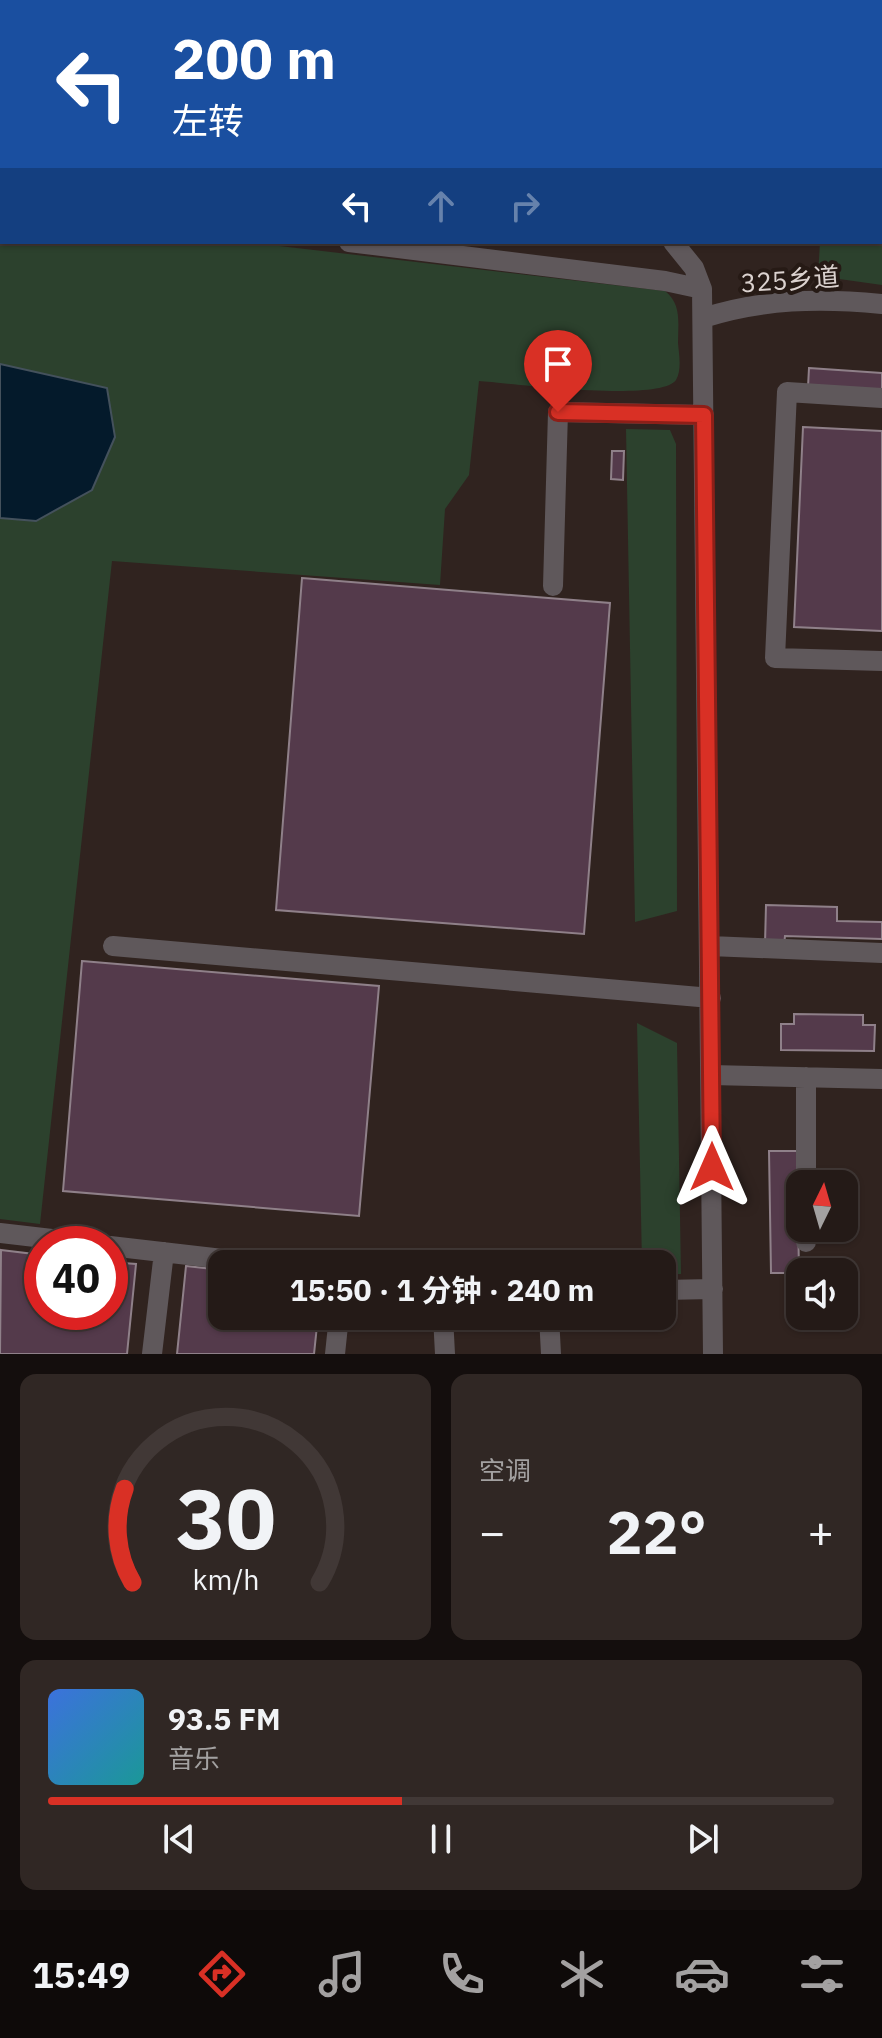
<!DOCTYPE html>
<html lang="zh">
<head>
<meta charset="utf-8">
<style>
  body { margin:0; font-family:"IBM Plex Sans","Noto Sans SC",sans-serif; background:#302724; color:#f1f3f6; height:100vh; display:flex; flex-direction:column; font-size:30px; white-space:nowrap }
  * { box-sizing:border-box; margin:0 }
  p { font-size:26px; color:#a3a1a1 }
  .icon { flex:none; width:44px; height:44px; fill:none; stroke:currentColor; stroke-width:2; stroke-linecap:round; stroke-linejoin:round }
  .map { position:relative; height:1354px; overflow:hidden }
  .side { display:flex; flex-direction:column; gap:20px; padding:20px; background:#140e0d; flex:1 }
  .side>* { flex:none }
  .guide { position:absolute; left:0px; top:0px; width:882px; height:244px; box-shadow:0 2px 6px #0004,0 0 0 2px #413836; background:#1a4fa0; color:#fff; overflow:hidden }
  .needle { width:52px; rotate:5deg }
  .buttons { position:absolute; left:786px; top:1170px; display:grid; gap:16px }
  .buttons a { display:grid; place-items:center; width:72px; height:72px; border-radius:16px; background:#241a17; box-shadow:0 2px 6px #0004,0 0 0 2px #413836; font-size:40px }
  .speed { position:absolute; left:24px; top:1226px; display:flex; gap:16px; font-size:40px; font-weight:700; text-align:center }
  .speed>* { display:grid; place-content:center; width:104px; height:104px; border-radius:50%; background:#241a17; box-shadow:0 2px 6px #0004,0 0 0 2px #413836; line-height:1 }
  .speed .limit { border:12px solid #d22; background:#fff; color:#111 }
  .pin { position:absolute; display:grid; place-items:center; width:68px; height:68px; color:#fff; margin:-82px -34px; border-radius:50% 50% 50% 0; rotate:-45deg; box-shadow:0 0 8px #0007 }
  .pin .icon { rotate:45deg }
  .me { position:absolute; width:88px; margin:-44px; rotate:0deg; stroke-linejoin:round; filter:drop-shadow(0 0 6px #0008) }
  .turn { display:flex; align-items:center; gap:28px; height:168px; padding:0 40px; font-size:36px }
  .turn .icon { width:104px; height:104px; stroke-width:2.5 }
  .turn b { display:block; font-size:56px; line-height:68px }
  .lanes { display:flex; align-items:center; height:76px; padding:0 40px; background:#0003; justify-content:center; gap:40px; direction:ltr }
  .lanes .off { opacity:.35 }
  .big { font-size:60px; font-weight:700; line-height:1.1 }
  .side .widget { flex:1; display:flex; flex-direction:column; justify-content:center; gap:12px; min-width:0; padding:0 28px; border-radius:16px; background:#302724 }
  .side .dial { align-items:center; gap:0 }
  .dial svg { height:208px; overflow:visible; fill:none; stroke:#413836; stroke-width:7; stroke-linecap:round; text-anchor:middle }
  .dial text { fill:#f1f3f6; stroke:none }
  .song { display:flex; align-items:center; gap:24px }
  .cover { width:96px; height:96px; border-radius:12px; background:linear-gradient(135deg,hsl(220 70% 55%),hsl(180 70% 35%)) }
  .played { height:8px; border-radius:4px; background:linear-gradient(90deg,#d93025 45%,#413836 45%) }
  .keys { display:flex; justify-content:space-around; direction:ltr }
  .heat { display:flex; justify-content:space-between; align-items:center; font-size:44px; direction:ltr }
  .side .tiles { flex:1; display:grid; gap:20px; grid-template-columns:1fr 1fr }
  .widget:last-child { grid-column:span 2 }
  .trip { position:absolute; left:208px; top:1250px; width:468px; height:80px; border-radius:16px; background:#241a17; box-shadow:0 2px 6px #0004,0 0 0 2px #413836; font-weight:700; line-height:80px; text-align:center }
  .dock { display:flex; height:128px; justify-content:space-around; align-items:center; background:#0e0a09; color:#a3a1a1 }
  .dock .icon { width:56px; height:56px }
  .dock .active { color:#d93025 }
  .dock b { font-size:36px; color:#f1f3f6 }
  .map>svg:first-child { display:block }
</style>
</head>
<body>
<div class="map">
<svg width="882" height="1354" viewBox="0 0 882 1354">
  <rect width="100%" height="100%" fill="#30231f"/>
  <path fill="#2c412d" d="M469,0h413v285l-64,-9 2,-34h60v-240z
    M0,214l2,28h243l420,49c17,13 13,33 13,52 1,11 4,27 -2,37 -16,23 -167,3 -197,1l-10,94 -24,34 -5,76 -328,-24 -72,663 -40,-5z
    M626,429l44,1 6,14 1,467 -42,11z
    M637,1023l40,20 4,231h-19v-10h-20z"/>
  <path fill="#041a2b" stroke="#44515c" stroke-width="2" d="M0,364l107,24 8,49 -23,53 -56,31 -36,-3z"/>
  <path fill="#543a4b" stroke="#8f8089" stroke-width="2" d="M76,0h65v2z
    M809,368l73,5v19l-74,-5z
    M803,427l79,4v200l-88,-4z
    M612,451h12l-1,29 -12,-1z
    M302,578l308,25 -26,331 -308,-24z
    M766,905l71,2v14l45,1v17l-97,-3 -1,9 -19,-1z
    M82,961l297,25 -20,230 -296,-25z
    M794,1014l69,1v10h12l-1,26 -93,-1v-26h13z
    M769,1151h28l2,122h-28z
    M1,1250l41,5v57h68v-50l26,2 -9,90h-127z
    M186,1266l36,4v46h96l-4,38h-137z"/>
  <g fill="none" stroke-linecap="round" stroke-linejoin="round">
    <path stroke="#5f585b" stroke-width="20" d="M435,2v-2
      M0,145h2
      M0,206h2
      M349,242l316,39 37,8 11,1065
      M673,242l21,26 8,21
      M703,318c59,-19 117,-20 179,-14
      M882,398l-95,-6 -12,266 107,3
      M553,586l5,-174 146,3
      M113,946l598,52
      M710,946l172,7
      M711,1075l171,4
      M806,1077v107
      M806,1228v14
      M0,1233l95,11
      M110,1246l156,18
      M662,1290l51,-1
      M443,1316l2,38
      M549,1316l2,38
      M152,1354l12,-102
      M335,1354l4,-38"/>
  </g>
  <g fill="none" stroke-linecap="round" stroke-linejoin="round">
    <g stroke="#8d1f18" stroke-width="20">
      <path id="route" d="M558,412l146,3 8,752"/>
    </g>
    <use href="#route" stroke="#d93025" stroke-width="14"/>
  </g>
  <g text-anchor="middle" stroke-width="8" stroke-linejoin="round" paint-order="stroke">
    <g font-size="26" fill="#dbd2cf" stroke="#261a15">
      <text transform="translate(790 280) rotate(-4)" y="9">325乡道</text>
    </g>
  </g>
</svg>
<div class="buttons">
<a><svg class="needle" viewBox="-14 -14 28 28"><path d="M0-13l5 13h-10z" fill="#e53935"/><path d="M0 13l5-13h-10z" fill="#a3a1a1"/></svg></a>
<a><svg class="icon" aria-label="sound" viewBox="0 0 24 24"><path d="M4 9h4l5-4v14l-5-4H4zM17 9q2 3 0 6"/></svg></a>
</div>
<div class="speed"><div class="limit">40</div></div>
<div class="pin" style="left:558px;top:412px;background:#d93025"><svg class="icon" aria-label="arrive" viewBox="0 0 24 24"><path d="M6 21V4h12l-3 4 3 4H6"/></svg></div>
<svg class="me" style="left:712px;top:1167px" viewBox="-20 -20 40 40"><path d="M0-17L14 15 0 8-14 15z" fill="#d93025" stroke="#fff" stroke-width="4"/></svg>
<div class="trip">15:50 · 1 分钟 · 240 m</div>
<div class="guide">
<div class="turn"><svg class="icon" aria-label="left" viewBox="0 0 24 24"><path d="M17 20v-9H6M10 6l-5 5 5 5"/></svg><div><b>200 m</b>左转</div></div>
<div class="lanes"><svg class="icon" aria-label="left" viewBox="0 0 24 24"><path d="M17 20v-9H6M10 6l-5 5 5 5"/></svg><svg class="icon off" aria-label="ahead" viewBox="0 0 24 24"><path d="M12 20V5M6 11l6-6 6 6"/></svg><svg class="icon off" aria-label="right" viewBox="0 0 24 24"><path d="M7 20v-9h11M14 6l5 5-5 5"/></svg></div>
</div>
</div>
<section class="side">
<div class="tiles">
<div class="widget dial"><svg viewBox="0 0 100 80">
<path d="M14 69A42 42 0 1 1 86 69"/>
<path d="M14 69A42 42 0 0 1 11 33" stroke="#d93025"/>
<text x="50" y="56" font-size="32" font-weight="700">30</text>
<text x="50" y="72" font-size="11">km/h</text>
</svg></div>
<div class="widget"><p>空调</p>
<div class="heat"><a>−</a><b class="big">22°</b><a>+</a></div>
</div>
<div class="widget">
<div class="song"><i class="cover"></i><div><b>93.5 FM</b><p>音乐</p></div></div>
<div class="played"></div>
<div class="keys"><svg class="icon" aria-label="previous" viewBox="0 0 24 24"><path d="M18 5L8 12l10 7zM5 5v14"/></svg><svg class="icon" aria-label="pause" viewBox="0 0 24 24"><path d="M8 5v14M16 5v14"/></svg><svg class="icon" aria-label="next" viewBox="0 0 24 24"><path d="M6 5l10 7-10 7zM19 5v14"/></svg></div>
</div>
</div>
</section>
<nav class="dock">
<b>15:49</b>
<svg class="icon active" aria-label="directions" viewBox="0 0 24 24"><path d="M12 3l9 9-9 9-9-9zM9 14v-3h6M13 9l2 2-2 2"/></svg>
<svg class="icon" aria-label="music" viewBox="0 0 24 24"><path d="M9 18V5l10-2v13"/><circle cx="6" cy="18" r="3"/><circle cx="16" cy="16" r="3"/></svg>
<svg class="icon" aria-label="phone" viewBox="0 0 24 24"><path d="M5 4h4l2 5-3 2q2 4 5 5l2-3 5 2v4C11 20 4 13 5 4z"/></svg>
<svg class="icon" aria-label="climate" viewBox="0 0 24 24"><path d="M12 3v18M4 7l16 10M4 17L20 7"/></svg>
<svg class="icon" aria-label="car" viewBox="0 0 24 24"><path d="M5 17H2v-5l4-1 3-4h7l3 4 3 1v5h-3M9 17h6M6 11h13"/><circle cx="7" cy="17" r="2"/><circle cx="17" cy="17" r="2"/></svg>
<svg class="icon" aria-label="filters" viewBox="0 0 24 24"><path d="M4 7h16M4 17h16"/><circle cx="9" cy="7" r="2"/><circle cx="15" cy="17" r="2"/></svg>
</nav>
</body>
</html>
